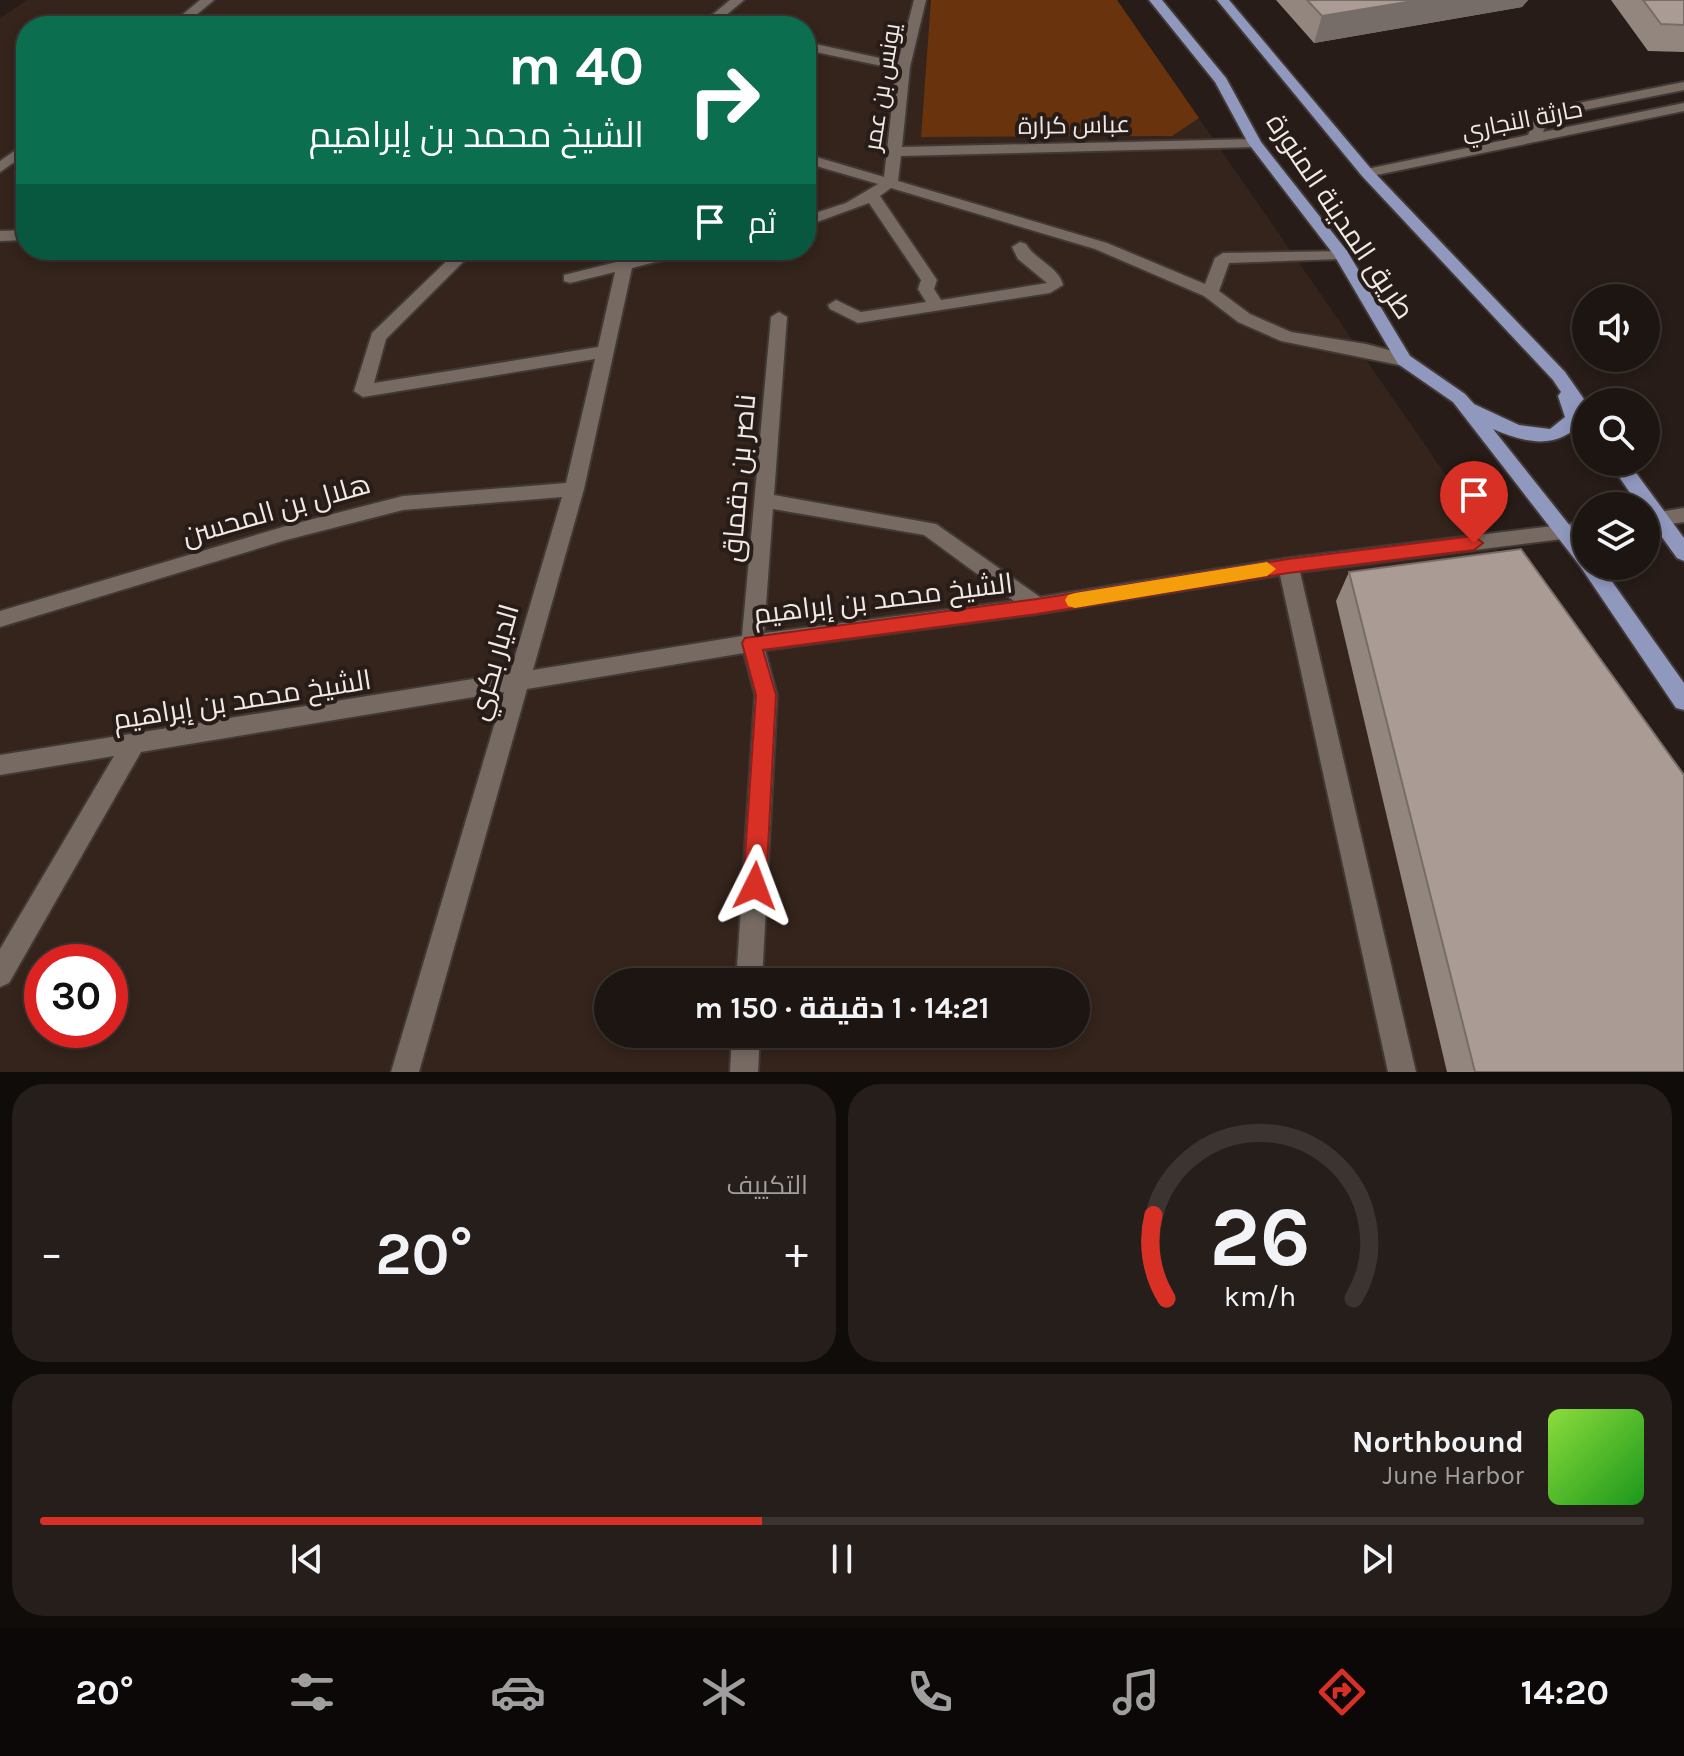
<!DOCTYPE html>
<html lang="ar">
<head>
<meta charset="utf-8">
<style>
  body { margin:0; font-family:Karla,Cairo,sans-serif; background:#251e1a; color:#f1f3f6; direction:rtl; height:100vh; display:flex; flex-direction:column; font-size:30px; white-space:nowrap }
  * { box-sizing:border-box; margin:0 }
  p { font-size:26px; color:#a09f9f }
  .icon { flex:none; width:44px; height:44px; fill:none; stroke:currentColor; stroke-width:2; stroke-linecap:round; stroke-linejoin:round }
  .map { position:relative; height:1072px; overflow:hidden; direction:ltr }
  .side { display:flex; flex-direction:column; gap:12px; padding:12px; background:#100c09; flex:1 }
  .side>* { flex:none }
  .banner { position:absolute; left:16px; top:16px; width:800px; height:244px; border-radius:32px; box-shadow:0 4px 12px #0003,0 0 0 2px #3b3431; direction:rtl; background:#0b6e4f; color:#fff; overflow:hidden }
  .fabs { position:absolute; left:1572px; top:284px; display:grid; gap:16px }
  .fabs a { display:grid; place-items:center; width:88px; height:88px; border-radius:50%; background:#1d1511; box-shadow:0 4px 12px #0003,0 0 0 2px #3b3431; font-size:40px }
  .speed { position:absolute; left:24px; top:944px; display:flex; gap:16px; font-size:40px; font-weight:700; text-align:center }
  .speed>* { display:grid; place-content:center; width:104px; height:104px; border-radius:50%; background:#1d1511; box-shadow:0 4px 12px #0003,0 0 0 2px #3b3431; line-height:1 }
  .speed .limit { border:12px solid #d22; background:#fff; color:#111 }
  .pin { position:absolute; display:grid; place-items:center; width:68px; height:68px; color:#fff; margin:-82px -34px; border-radius:50% 50% 50% 0; rotate:-45deg; box-shadow:0 0 8px #0007 }
  .pin .icon { rotate:45deg }
  .me { position:absolute; width:88px; margin:-44px; rotate:3deg; stroke-linejoin:round; filter:drop-shadow(0 0 6px #0008) }
  .turn { display:flex; align-items:center; gap:28px; height:168px; padding:0 40px; font-size:36px }
  .turn .icon { width:104px; height:104px; stroke-width:2.5 }
  .turn b { display:block; font-size:56px; line-height:68px }
  .then { display:flex; align-items:center; height:76px; padding:0 40px; background:#0003; gap:16px; font-size:30px }
  .big { font-size:60px; font-weight:700; line-height:1.1 }
  .side .tile { flex:1; display:flex; flex-direction:column; justify-content:center; gap:12px; min-width:0; padding:0 28px; border-radius:32px; background:#251e1a }
  .side .dial { align-items:center; gap:0 }
  .dial svg { height:208px; overflow:visible; fill:none; stroke:#3b3431; stroke-width:7; stroke-linecap:round; text-anchor:middle }
  .dial text { fill:#f1f3f6; stroke:none }
  .song { display:flex; align-items:center; gap:24px }
  .cover { width:96px; height:96px; border-radius:12px; background:linear-gradient(135deg,hsl(90 70% 55%),hsl(120 70% 35%)) }
  .played { height:8px; border-radius:4px; background:linear-gradient(90deg,#d93025 45%,#3b3431 45%) }
  .keys { display:flex; justify-content:space-around; direction:ltr }
  .heat { display:flex; justify-content:space-between; align-items:center; font-size:44px; direction:ltr }
  .side .tiles { flex:1; display:grid; gap:12px; grid-template-columns:1fr 1fr }
  .tile:last-child { grid-column:span 2 }
  .trip { position:absolute; left:594px; top:968px; width:496px; height:80px; border-radius:40px; background:#1d1511; box-shadow:0 4px 12px #0003,0 0 0 2px #3b3431; font-weight:700; line-height:80px; text-align:center; direction:rtl }
  .dock { display:flex; height:128px; justify-content:space-around; align-items:center; background:#0c0807; color:#a09f9f }
  .dock .icon { width:56px; height:56px }
  .dock .active { color:#d93025 }
  .dock b { font-size:36px; color:#f1f3f6 }
  .map>svg:first-child { display:block }
</style>
</head>
<body>
<div class="map">
<svg width="1684" height="1072" viewBox="0 0 1684 1072">
  <rect width="100%" height="100%" fill="#271c17"/>
  <path fill="#34241b" fill-rule="evenodd" d="M27,0h1090l567,819v253h-1684v-1054zM26,26h780v224h-780zM42,962h68v68h-68zM608,982h468v52h-468z"/>
  <path fill="#68330d" d="M931,0h186l82,118 -27,18 -251,1z"/>
  <g fill="none" stroke-linecap="round" stroke-linejoin="round">
    <g stroke="#403935" stroke-width="4">
      <path id="minor" d="M200,0h14l-31,26h-14z
        M730,0h14l-31,26h-14z
        M914,0h12l-16,67 -8,80 353,-8 7,4 -7,4 -354,9 -3,25 209,62 98,41 10,-26 8,-5 124,-2v6l-6,2 -112,4 -10,28 31,23 41,18 75,12 38,10 6,2 3,4 -3,4 -6,2 -123,-25 -43,-19 -34,-26 -109,-47 -204,-61 -11,8 57,84 -3,9 7,11 106,-17 -29,-24 -6,-12 8,-5 6,2c9,16 33,23 37,41l-13,8 -192,30 -28,-14 -2,-4 8,-5 25,12 65,-10 -8,-13 3,-9 -52,-77 -63,23v-10l40,-13 32,-19 -72,-21v-9l78,23 12,-108 -90,-19v-8l92,20z
        M1684,82v8l-135,27 -6,15 141,-29v8l-317,66 -7,-4 7,-4 161,-34 10,-24z
        M26,143v11l-26,18v-11z
        M26,230v10l-26,1v-10z
        M458,250h17l-89,89 -12,44 224,-36 17,-75 -45,11 -6,-2v-6l101,-25h27l-2,3 -58,15 -48,221 -51,181 209,-34 29,-319 8,-5 8,5 -13,178 162,29 104,73 248,-39 298,-36v14l-286,36 116,500h-28l-108,-497 -243,39 -272,36 12,45 -15,287h-26l19,-287 -11,-42 -217,36 -108,383h-28l113,-380 -363,60 -132,231 -9,4v-38l114,-193 -114,19v-20l510,-82 52,-176 -159,13 -117,30 -286,87v-16l286,-85 117,-30 163,-13 29,-124 -232,38 -9,-6 18,-58zM773,509l151,26 90,66 -250,32z
        M1684,508v14l-38,6v-14z
        M732,1034h28l-2,38h-28z"/>
    </g>
    <g stroke="#403935" stroke-width="4">
      <path id="major" d="M1149,0h13l64,78 35,64 86,109 63,105 55,38 9,10 45,21 31,4 15,-12 -7,-21 3,-4 -8,-12 -191,-204 -145,-176h12l143,170 193,202 21,30v19l-3,-1c-24,31 -58,23 -90,9l93,117v20h15l83,117v27l-8,-2 -96,-142 -127,-164 -55,-38 -64,-109 -86,-112 -33,-61z
        M1609,462h19l56,76v23l-7,-3 -31,-43v-9h-7z"/>
    </g>
    <use href="#minor" fill="#776a63" fill-rule="evenodd"/>
    <use href="#major" fill="#9098be" fill-rule="evenodd"/>
  </g>
  <path fill="#92867f" d="M1276,0h252l-6,7 -208,36z
    M1611,0h73v52l-36,-1z
    M1349,572l335,500h-237l-111,-471z"/>
  <path fill="#776d68" d="M1419,0h109l-6,7 -208,36 8,-27z"/>
  <path fill="#aa9c94" stroke="#776d68" stroke-width="2" d="M1307,0h112l-97,16z
    M1643,0h41v25l-23,-1z
    M1521,549l163,226v297h-209l-126,-500z"/>
  <path fill="#d93025" stroke="#8d1f18" stroke-width="2" d="M1474,536l9,7 -9,7 -186,23 -251,41 -274,36 13,45 -10,191 -3,8 -8,3 -8,-3 -4,-8 13,-191 -14,-52 3,-5 292,-39 251,-40z"/>
  <path fill="#f59e0b" d="M1267,562l9,7 -9,7 -192,32 -7,-2 -3,-6 3,-5 7,-2z"/>
  <g text-anchor="middle" stroke-width="8" stroke-linejoin="round" paint-order="stroke">
    <g font-size="24" fill="#f0e9e5" stroke="#271c17">
      <text transform="translate(882 87) rotate(-81)" y="8">يونس بن عمر</text>
      <text transform="translate(1522 120) rotate(-11)" y="8">حارثة النجاري</text>
      <text transform="translate(1074 125) rotate(-1)" y="8">عباس كرارة</text>
    </g>
    <g font-size="28" fill="#f0e9e5" stroke="#271c17">
      <text transform="translate(1341 216) rotate(56)" y="10">طريق المدينة المنورة</text>
      <text transform="translate(738 478) rotate(-85)" y="10">ناصر بن دقماق</text>
      <text transform="translate(276 509) rotate(-16)" y="10">هلال بن المحسن</text>
      <text transform="translate(883 598) rotate(-7)" y="10">الشيخ محمد بن إبراهيم</text>
      <text transform="translate(493 662) rotate(-74)" y="10">الديار بكري</text>
      <text transform="translate(242 699) rotate(-9)" y="10">الشيخ محمد بن إبراهيم</text>
    </g>
  </g>
</svg>
<div class="fabs">
<a><svg class="icon" aria-label="sound" viewBox="0 0 24 24"><path d="M4 9h4l5-4v14l-5-4H4zM17 9q2 3 0 6"/></svg></a>
<a><svg class="icon" aria-label="search" viewBox="0 0 24 24"><circle cx="10" cy="10" r="6"/><path d="M15 15l6 6"/></svg></a>
<a><svg class="icon" aria-label="layers" viewBox="0 0 24 24"><path d="M12 4l9 5-9 5-9-5zM3 14l9 5 9-5"/></svg></a>
</div>
<div class="speed"><div class="limit">30</div></div>
<div class="pin" style="left:1474px;top:543px;background:#d93025"><svg class="icon" aria-label="arrive" viewBox="0 0 24 24"><path d="M6 21V4h12l-3 4 3 4H6"/></svg></div>
<svg class="me" style="left:755px;top:886px" viewBox="-20 -20 40 40"><path d="M0-17L14 15 0 8-14 15z" fill="#d93025" stroke="#fff" stroke-width="4"/></svg>
<div class="trip">14:21 · 1 دقيقة · 150 m</div>
<div class="banner">
<div class="turn"><svg class="icon" aria-label="right" viewBox="0 0 24 24"><path d="M7 20v-9h11M14 6l5 5-5 5"/></svg><div><b>40 m</b>الشيخ محمد بن إبراهيم</div></div>
<div class="then">ثم<svg class="icon" aria-label="arrive" viewBox="0 0 24 24"><path d="M6 21V4h12l-3 4 3 4H6"/></svg></div>
</div>
</div>
<section class="side">
<div class="tiles">
<div class="tile dial"><svg viewBox="0 0 100 80">
<path d="M14 69A42 42 0 1 1 86 69"/>
<path d="M14 69A42 42 0 0 1 9 37" stroke="#d93025"/>
<text x="50" y="56" font-size="32" font-weight="700">26</text>
<text x="50" y="72" font-size="11">km/h</text>
</svg></div>
<div class="tile"><p>التكييف</p>
<div class="heat"><a>−</a><b class="big">20°</b><a>+</a></div>
</div>
<div class="tile">
<div class="song"><i class="cover"></i><div><b>Northbound</b><p>June Harbor</p></div></div>
<div class="played"></div>
<div class="keys"><svg class="icon" aria-label="previous" viewBox="0 0 24 24"><path d="M18 5L8 12l10 7zM5 5v14"/></svg><svg class="icon" aria-label="pause" viewBox="0 0 24 24"><path d="M8 5v14M16 5v14"/></svg><svg class="icon" aria-label="next" viewBox="0 0 24 24"><path d="M6 5l10 7-10 7zM19 5v14"/></svg></div>
</div>
</div>
</section>
<nav class="dock">
<b>14:20</b>
<svg class="icon active" aria-label="directions" viewBox="0 0 24 24"><path d="M12 3l9 9-9 9-9-9zM9 14v-3h6M13 9l2 2-2 2"/></svg>
<svg class="icon" aria-label="music" viewBox="0 0 24 24"><path d="M9 18V5l10-2v13"/><circle cx="6" cy="18" r="3"/><circle cx="16" cy="16" r="3"/></svg>
<svg class="icon" aria-label="phone" viewBox="0 0 24 24"><path d="M5 4h4l2 5-3 2q2 4 5 5l2-3 5 2v4C11 20 4 13 5 4z"/></svg>
<svg class="icon" aria-label="climate" viewBox="0 0 24 24"><path d="M12 3v18M4 7l16 10M4 17L20 7"/></svg>
<svg class="icon" aria-label="car" viewBox="0 0 24 24"><path d="M5 17H2v-5l4-1 3-4h7l3 4 3 1v5h-3M9 17h6M6 11h13"/><circle cx="7" cy="17" r="2"/><circle cx="17" cy="17" r="2"/></svg>
<svg class="icon" aria-label="filters" viewBox="0 0 24 24"><path d="M4 7h16M4 17h16"/><circle cx="9" cy="7" r="2"/><circle cx="15" cy="17" r="2"/></svg>
<b>20°</b>
</nav>
</body>
</html>
